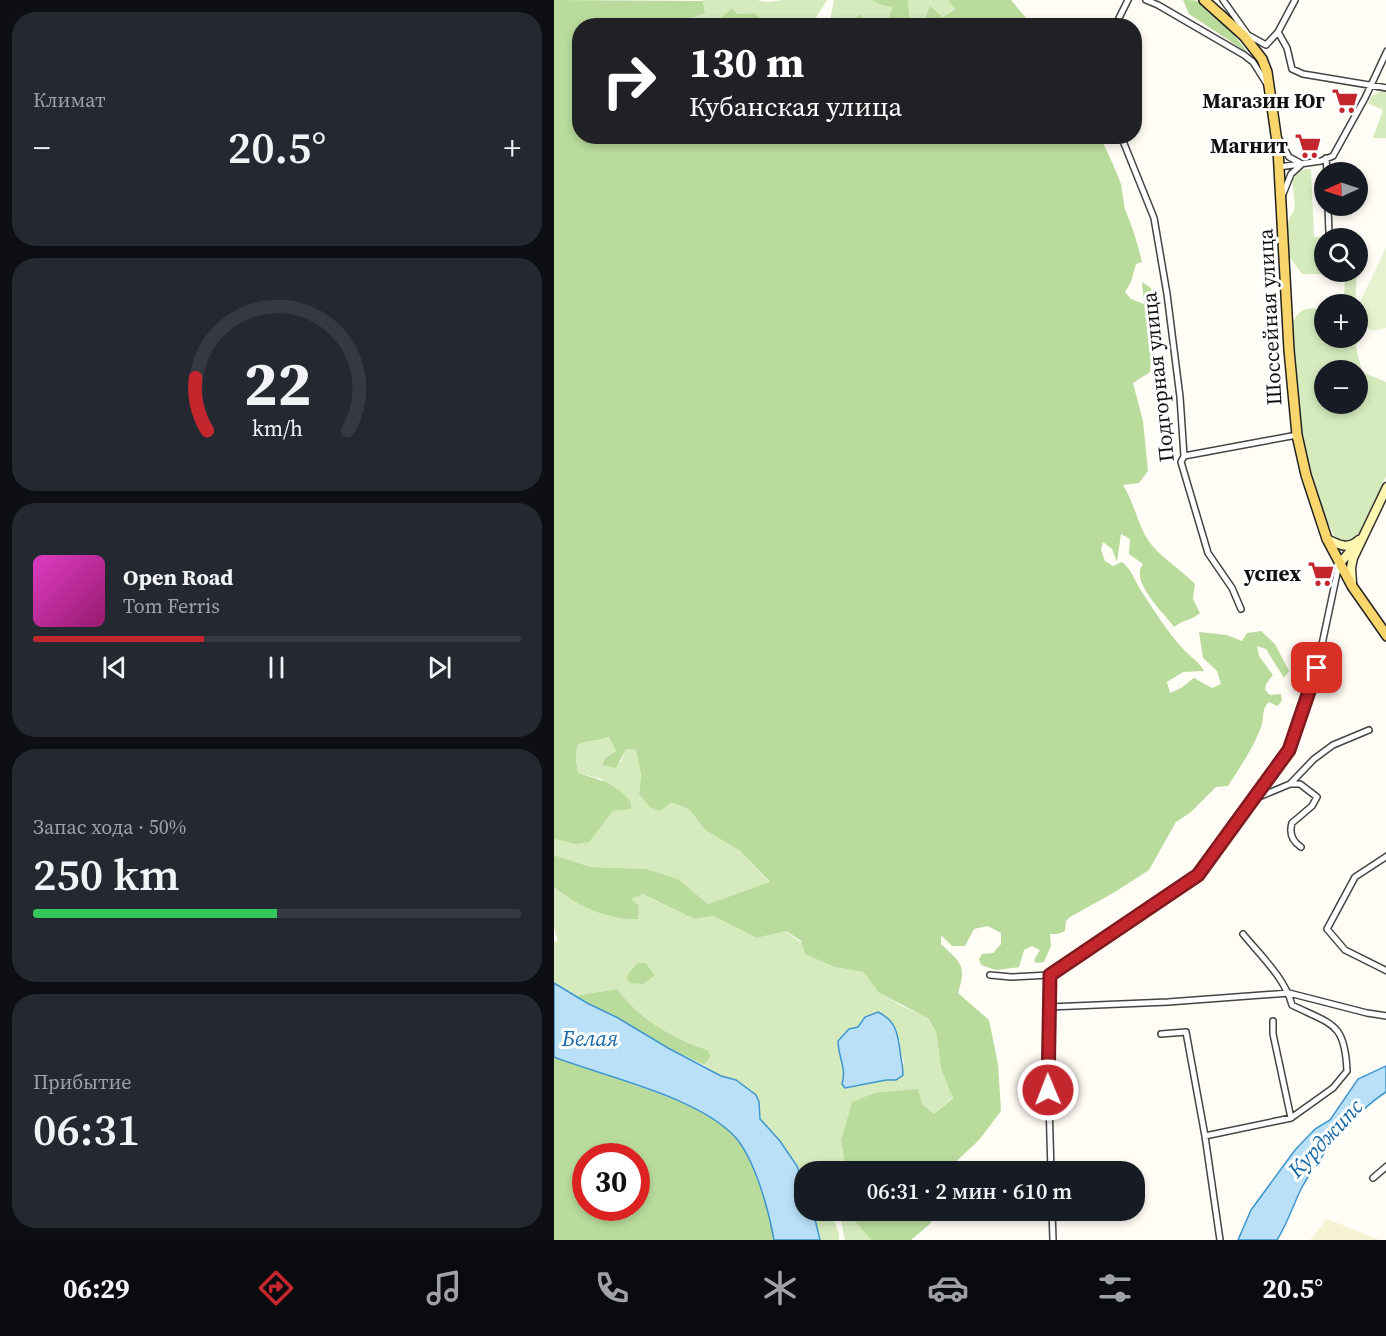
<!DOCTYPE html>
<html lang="ru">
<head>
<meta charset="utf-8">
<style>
  body { margin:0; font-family:"Source Serif 4",serif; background:#242831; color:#f1f3f6; height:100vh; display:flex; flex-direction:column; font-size:22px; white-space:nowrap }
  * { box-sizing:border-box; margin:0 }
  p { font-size:20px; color:#9ea1a6 }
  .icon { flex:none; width:33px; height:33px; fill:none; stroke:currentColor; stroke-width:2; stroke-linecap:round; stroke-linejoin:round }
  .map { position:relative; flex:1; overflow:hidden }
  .panel { display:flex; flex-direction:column; gap:12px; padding:12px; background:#0d0f14; width:554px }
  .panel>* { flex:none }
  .banner { position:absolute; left:18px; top:18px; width:570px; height:126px; border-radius:24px; box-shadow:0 3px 9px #0003; background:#202124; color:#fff; overflow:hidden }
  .needle { width:39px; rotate:267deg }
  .buttons { position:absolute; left:760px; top:162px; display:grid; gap:12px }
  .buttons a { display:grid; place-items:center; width:54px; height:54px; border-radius:50%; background:#171b24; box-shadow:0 3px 9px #0003; font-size:30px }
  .speed { position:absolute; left:18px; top:1143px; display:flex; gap:12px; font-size:30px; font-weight:700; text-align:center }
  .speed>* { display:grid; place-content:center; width:78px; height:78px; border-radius:50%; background:#171b24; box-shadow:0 3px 9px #0003; line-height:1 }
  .speed .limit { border:9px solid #d22; background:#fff; color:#111 }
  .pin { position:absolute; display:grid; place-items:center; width:51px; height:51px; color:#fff; margin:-26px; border-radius:12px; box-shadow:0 3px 9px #0006 }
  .me { position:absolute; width:66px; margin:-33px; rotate:359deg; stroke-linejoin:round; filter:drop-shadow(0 0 4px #0008) }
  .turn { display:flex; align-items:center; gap:21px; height:126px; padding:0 18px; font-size:27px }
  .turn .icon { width:78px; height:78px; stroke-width:2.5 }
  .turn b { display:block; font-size:42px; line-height:51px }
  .big { font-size:45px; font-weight:600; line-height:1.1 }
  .panel .tile { flex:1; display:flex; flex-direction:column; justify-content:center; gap:9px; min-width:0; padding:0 21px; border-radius:24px; background:#242831 }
  .panel .dial { align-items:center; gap:0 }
  .dial svg { height:156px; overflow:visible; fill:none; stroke:#363941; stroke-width:7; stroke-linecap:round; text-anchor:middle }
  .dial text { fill:#f1f3f6; stroke:none }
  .song { display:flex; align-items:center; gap:18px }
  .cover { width:72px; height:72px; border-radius:9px; background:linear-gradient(135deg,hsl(310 70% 55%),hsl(320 70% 35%)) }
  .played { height:6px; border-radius:3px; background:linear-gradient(90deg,#c4262e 35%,#363941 35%) }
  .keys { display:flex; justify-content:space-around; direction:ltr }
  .heat { display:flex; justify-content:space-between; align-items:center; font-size:33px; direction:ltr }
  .charge { height:9px; border-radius:4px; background:linear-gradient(90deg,#34c759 50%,#363941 0) }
  .trip { position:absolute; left:240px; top:1161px; width:351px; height:60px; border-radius:24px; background:#171b24; box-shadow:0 3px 9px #0003; font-weight:600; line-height:60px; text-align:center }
  .dock { display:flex; height:96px; justify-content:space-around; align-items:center; background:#090b0e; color:#9ea1a6 }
  .dock .icon { width:42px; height:42px }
  .dock .active { color:#c4262e }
  .dock b { font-size:27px; color:#f1f3f6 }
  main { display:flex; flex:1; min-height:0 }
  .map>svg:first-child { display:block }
</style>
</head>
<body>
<main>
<section class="panel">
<div class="tile"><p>Климат</p>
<div class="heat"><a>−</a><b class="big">20.5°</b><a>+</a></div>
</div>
<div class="tile dial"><svg viewBox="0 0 100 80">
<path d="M14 69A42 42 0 1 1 86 69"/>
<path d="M14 69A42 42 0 0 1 8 42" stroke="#c4262e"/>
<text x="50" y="56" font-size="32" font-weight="700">22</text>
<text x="50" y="72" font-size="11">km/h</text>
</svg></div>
<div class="tile">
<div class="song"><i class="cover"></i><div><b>Open Road</b><p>Tom Ferris</p></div></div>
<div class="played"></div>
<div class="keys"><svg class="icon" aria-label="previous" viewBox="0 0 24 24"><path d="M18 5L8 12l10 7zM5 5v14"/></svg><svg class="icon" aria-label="pause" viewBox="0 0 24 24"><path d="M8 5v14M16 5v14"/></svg><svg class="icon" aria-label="next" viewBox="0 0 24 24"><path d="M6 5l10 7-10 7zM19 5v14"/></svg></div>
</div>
<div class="tile"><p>Запас хода · 50%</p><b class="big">250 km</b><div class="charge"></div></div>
<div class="tile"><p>Прибытие</p><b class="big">06:31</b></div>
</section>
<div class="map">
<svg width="833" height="1240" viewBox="0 0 833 1240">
  <rect width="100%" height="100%" fill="#fffdf5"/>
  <path fill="#f6f3d4" d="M773,1219l53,21h-70z"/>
  <path fill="#d5ebbd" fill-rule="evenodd" d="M149,0h54l10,2 17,-2h43l-13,21 -15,4 -26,-3 -8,3h-30v-2l12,-3 14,1 -6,-8 -18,1 -29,11 -28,1 6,-9h8l11,-4z
    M280,0h37l10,5 11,2 -4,12 -18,6 -10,-11 -13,11h-18z
    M354,0h40l7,8c-13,10 -31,17 -48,18l3,-3z
    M829,90h3v48h-13l10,-28 -15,-7 4,-7z
    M751,169h6l3,68 45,-1 -1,15v-13h-33v23l-5,-1 -2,8 10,4 -1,2h-25l-14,-19 -2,-30 8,-15 1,-6 -3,-24 6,-8z
    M779,272h24l-2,32h-26v-6l15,-1 1,-19 -13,-2z
    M758,308l4,1 1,8h8v21h29l8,34 24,10v94l-27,60 -10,8 -13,-3 -5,-13 -7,-9 -16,-50 -9,-56 -6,-89c2,-10 9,-15 19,-16zM771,370h33v34h-33z
    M56,737l6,14 -11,7 -3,7 19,-3 5,-13 11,1 4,24 -2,20 50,15 16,21 35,21 30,32 -62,21 -30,-25 -29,-10 -58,-2 -37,-12v-16l21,5 27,-21 11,-12 -11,-32 -24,-6 -2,-13 1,-15c11,-6 21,-3 33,-8z
    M0,887l14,11h63l12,-4 51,25 19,-3 44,22 28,-7 50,36 30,5 14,21 23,13 25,11 9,15 5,37 12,28 -19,17 -12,-10 -81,37 5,30 -42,1v18l-2,-11 -42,-60 -1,-17 -23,-21 -15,-5 -17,-11 7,-9 -3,-6c-34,-10 -70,-32 -91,-61l-43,7 -20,-13v-42l4,1 -4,-15zM311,1017l35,24v12l4,9 -8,18h-10l-40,8 -3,-4 6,-55 9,-2z
    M259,1211h18l8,23v6h-19z
    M285,1211h13l1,8 18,21h-26z"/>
  <path fill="#b9dc9c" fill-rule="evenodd" d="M0,0l149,1 2,12 -11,4 -8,1 -6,7 -100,1v110l519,1c5,6 19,38 22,47 2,9 2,19 5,28 7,16 12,33 16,50l-6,2 -5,18 -6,10 6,7 13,5 -2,-22 9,6 1,58 -2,26 -17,11 10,38 5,50 -9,12 -16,2c10,16 13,32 21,48 10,21 36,35 51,51l-2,15 7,14c-8,7 -17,7 -26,14 -10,-14 -45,-46 -31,-63l-14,-10 1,-15 -9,-5 -4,28 -5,-13 -9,-7 -2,8 4,11 8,5 9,-4c10,8 12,17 18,27 14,21 27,43 45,62 7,7 14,11 19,20l-21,1 -16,10 3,11 11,-5 13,-10 18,10 9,-4 -4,-13 -14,-13 -4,-26 28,3 15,6 5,-8 14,-2 14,13 14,27 -5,7 -18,-29 -9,-3 2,10 14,19 -7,9 -1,6 5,5 11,-1 1,7 -5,5 -8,-4c-7,6 -5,13 -7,22 -7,22 -22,43 -34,62l-12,1 -25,25 -15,10 -27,48 -34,22 -45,25 -4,4 -1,10 -8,3h-7l1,12 -7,16 -8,1 -2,-3 6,-10 -8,-4 -8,4 -5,17 -23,3 -15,-5 -2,-6 3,-5 11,-1 8,-9v-11l-13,-7 -14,3 -9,17h-13l-11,-11v9c20,19 26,21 17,49l31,27 9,44 3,47 -22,29 -33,31h-100l-5,-30 11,-39 23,-9 43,-4 4,15 12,10 19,-16 -12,-29 -5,-37 -8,-14 -49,-25 -15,-21 -29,-5 -30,-13 -4,-13 -15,-10 -29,7 -44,-22 -19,3 -51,-25 -12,5 8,7 -1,13c-30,1 -61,-13 -84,-32v-32l37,12 57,2 30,10 30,25 62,-22 -30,-31 -35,-21 -16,-21 -18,-6 -11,8 -10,-4 -11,-13 2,-20 -5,-24 -10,-1 -10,19 -14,-3 3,-7 11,-7 -7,-14c-11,5 -21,2 -32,8l-1,15 2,13c23,7 37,10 53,29v7l-18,2 -24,31 -14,2 -21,-5z
    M317,0h37l2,23 -3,3 -60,-1 13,-11 10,11 18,-6 4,-12 -11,-2z
    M394,0h63l21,25h-113l5,-4 6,-15 12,11 13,-8z
    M629,0c4,0 11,0 15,1 14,6 40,38 50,52l-59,-39z
    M178,8l5,6 18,-1 7,8 -15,-1 -12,3v2h-27l12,-6z
    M83,963h8l10,12 -12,9 -13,-1 -4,-6z
    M63,989c21,29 57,51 91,61l3,6 -7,9 -36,-17 -50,-30 -44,-22z
    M0,1057c26,9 52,18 78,27 35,13 78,25 104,54 19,22 33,73 38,102h-220zM32,1156h50v52h-50z
    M298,1211v-1l82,1 -3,12 -20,17h-40l-18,-21z"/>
  <path fill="#e6f2cf" d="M832,248v80l-13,3c-10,-4 -15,-14 -15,-25z"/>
  <path fill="#b9e0f7" stroke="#3f96cf" stroke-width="1.5" d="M0,983l33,20 31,15 50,30 53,28 15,4 20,15 3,7 1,17 20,22 17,25 5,13 2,31 9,1 7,29h-46c-5,-29 -19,-80 -38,-102 -36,-41 -131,-61 -182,-81z
    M324,1012c17,8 20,21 22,39 1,9 3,14 3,24l-7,5h-10l-41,8 -3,-4c5,-16 -4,-27 -4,-43l11,-12 9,-2 7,-10z
    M832,1066v26c-31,20 -68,65 -85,97 -8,17 -14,35 -24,51h-39l13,-30 44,-60 20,-21 15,-9 28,-41z"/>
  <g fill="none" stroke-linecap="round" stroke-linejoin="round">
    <g stroke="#444" stroke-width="8">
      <path id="street" d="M592,0l12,5 86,50 9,7 15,24
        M669,0l25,35 18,10 12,-13 9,16 5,21 11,5 84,14
        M561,26l13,-26
        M724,32l17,-32
        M567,136l33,82 13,76 13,103 4,59 -3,6 27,91 24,35 9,21
        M725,139l10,18 13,7 -11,10 -8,20
        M772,158l1,14
        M725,167l42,-6 12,-5 32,-58 22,-47
        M774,206l1,27
        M630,456l113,-21
        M736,784h10l17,13 -5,9 -20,17c-3,10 0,18 9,24
        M700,799l36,-15 24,-25 19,-14 36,-15
        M833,856l-32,21 -28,52 18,21 42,21
        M436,975l21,2 39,-2 148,-100 91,-125 28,-82 22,-104
        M496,975l-2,92 3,105
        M495,1007l119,-5 121,-9 78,20 20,3
        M719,1021v13l18,84
        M607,1034l25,-2 19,104 15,104
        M651,1136l86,-18 42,-30 14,-17c-2,-49 -15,-46 -55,-66 -7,-27 -32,-50 -49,-71
        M819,1178l14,-12
        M498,1210l1,30"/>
    </g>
    <g stroke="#333" stroke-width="11">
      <path id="secondary" d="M773,539c12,6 21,11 32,1
        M785,564l17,-19
        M798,583l-1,-15 2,-10 34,-71"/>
    </g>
    <g stroke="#222" stroke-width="12">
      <path id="primary" d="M650,0l40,36 18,23 5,13 11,77 11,201 8,85 9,40 21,64 25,47 35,50"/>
    </g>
    <use href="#street" stroke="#fff" stroke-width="5"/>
    <use href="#secondary" stroke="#fff6b0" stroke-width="8"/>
    <use href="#primary" stroke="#f9d66b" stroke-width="9"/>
  </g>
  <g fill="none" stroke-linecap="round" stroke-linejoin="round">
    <g stroke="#7f191e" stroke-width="15">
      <path id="route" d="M494,1090l2,-115 148,-100 91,-125 28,-82"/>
    </g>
    <use href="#route" stroke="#c4262e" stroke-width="10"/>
  </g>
  <defs>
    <g id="supermarket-bare" transform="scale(2.07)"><path d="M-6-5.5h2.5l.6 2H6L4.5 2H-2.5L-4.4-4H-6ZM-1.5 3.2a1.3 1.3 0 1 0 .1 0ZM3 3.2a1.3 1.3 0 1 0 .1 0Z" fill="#c4262e" stroke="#fff" stroke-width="2.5" paint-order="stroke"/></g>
  </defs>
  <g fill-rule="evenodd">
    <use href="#supermarket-bare" x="791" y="101"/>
    <use href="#supermarket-bare" x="754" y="146"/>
    <use href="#supermarket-bare" x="767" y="574"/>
  </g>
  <g text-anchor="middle" stroke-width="6" stroke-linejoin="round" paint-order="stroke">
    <g font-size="21" font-weight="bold" fill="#111" stroke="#fff" text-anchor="end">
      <text x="771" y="108">Магазин Юг</text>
      <text x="734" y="153">Магнит</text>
      <text x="747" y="581">успех</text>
    </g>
    <g font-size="21" fill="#111" stroke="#fff">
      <text transform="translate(716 317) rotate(-93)" y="7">Шоссейная улица</text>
      <text transform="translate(604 377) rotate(-96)" y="7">Подгорная улица</text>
    </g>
    <g font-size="22" font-style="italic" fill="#1768a6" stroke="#fff">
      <text x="36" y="1046">Белая</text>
      <text transform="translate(771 1138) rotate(-47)" y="8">Курджипс</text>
    </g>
  </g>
</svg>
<div class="buttons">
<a><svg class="needle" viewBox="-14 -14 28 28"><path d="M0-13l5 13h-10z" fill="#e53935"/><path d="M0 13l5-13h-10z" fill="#9ea1a6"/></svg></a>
<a><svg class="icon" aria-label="search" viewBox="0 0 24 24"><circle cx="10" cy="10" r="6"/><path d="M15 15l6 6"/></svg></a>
<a>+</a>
<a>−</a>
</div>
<div class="speed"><div class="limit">30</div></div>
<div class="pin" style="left:763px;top:668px;background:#d93025"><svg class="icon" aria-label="arrive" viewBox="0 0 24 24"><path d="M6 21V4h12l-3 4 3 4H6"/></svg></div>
<svg class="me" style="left:494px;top:1090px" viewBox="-20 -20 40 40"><circle r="17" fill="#c4262e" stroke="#fff" stroke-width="3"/><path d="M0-11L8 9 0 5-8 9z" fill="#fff"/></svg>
<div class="trip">06:31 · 2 мин · 610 m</div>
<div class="banner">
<div class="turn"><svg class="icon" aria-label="right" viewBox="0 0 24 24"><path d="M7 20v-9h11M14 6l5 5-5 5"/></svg><div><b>130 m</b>Кубанская улица</div></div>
</div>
</div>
</main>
<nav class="dock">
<b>06:29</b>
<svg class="icon active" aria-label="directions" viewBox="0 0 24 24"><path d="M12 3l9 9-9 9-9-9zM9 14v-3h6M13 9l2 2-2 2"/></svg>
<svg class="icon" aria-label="music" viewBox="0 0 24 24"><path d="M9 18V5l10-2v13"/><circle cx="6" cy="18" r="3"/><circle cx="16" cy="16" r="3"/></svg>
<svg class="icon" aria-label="phone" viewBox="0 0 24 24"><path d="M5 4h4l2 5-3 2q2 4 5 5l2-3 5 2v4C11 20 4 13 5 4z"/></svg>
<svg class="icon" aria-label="climate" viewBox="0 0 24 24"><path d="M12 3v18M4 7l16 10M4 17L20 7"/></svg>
<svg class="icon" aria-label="car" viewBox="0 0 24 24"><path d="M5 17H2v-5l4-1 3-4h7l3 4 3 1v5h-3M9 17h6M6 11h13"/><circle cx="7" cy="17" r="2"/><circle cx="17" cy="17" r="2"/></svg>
<svg class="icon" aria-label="filters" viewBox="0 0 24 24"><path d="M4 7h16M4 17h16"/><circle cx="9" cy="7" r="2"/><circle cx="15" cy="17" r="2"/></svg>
<b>20.5°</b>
</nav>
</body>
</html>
